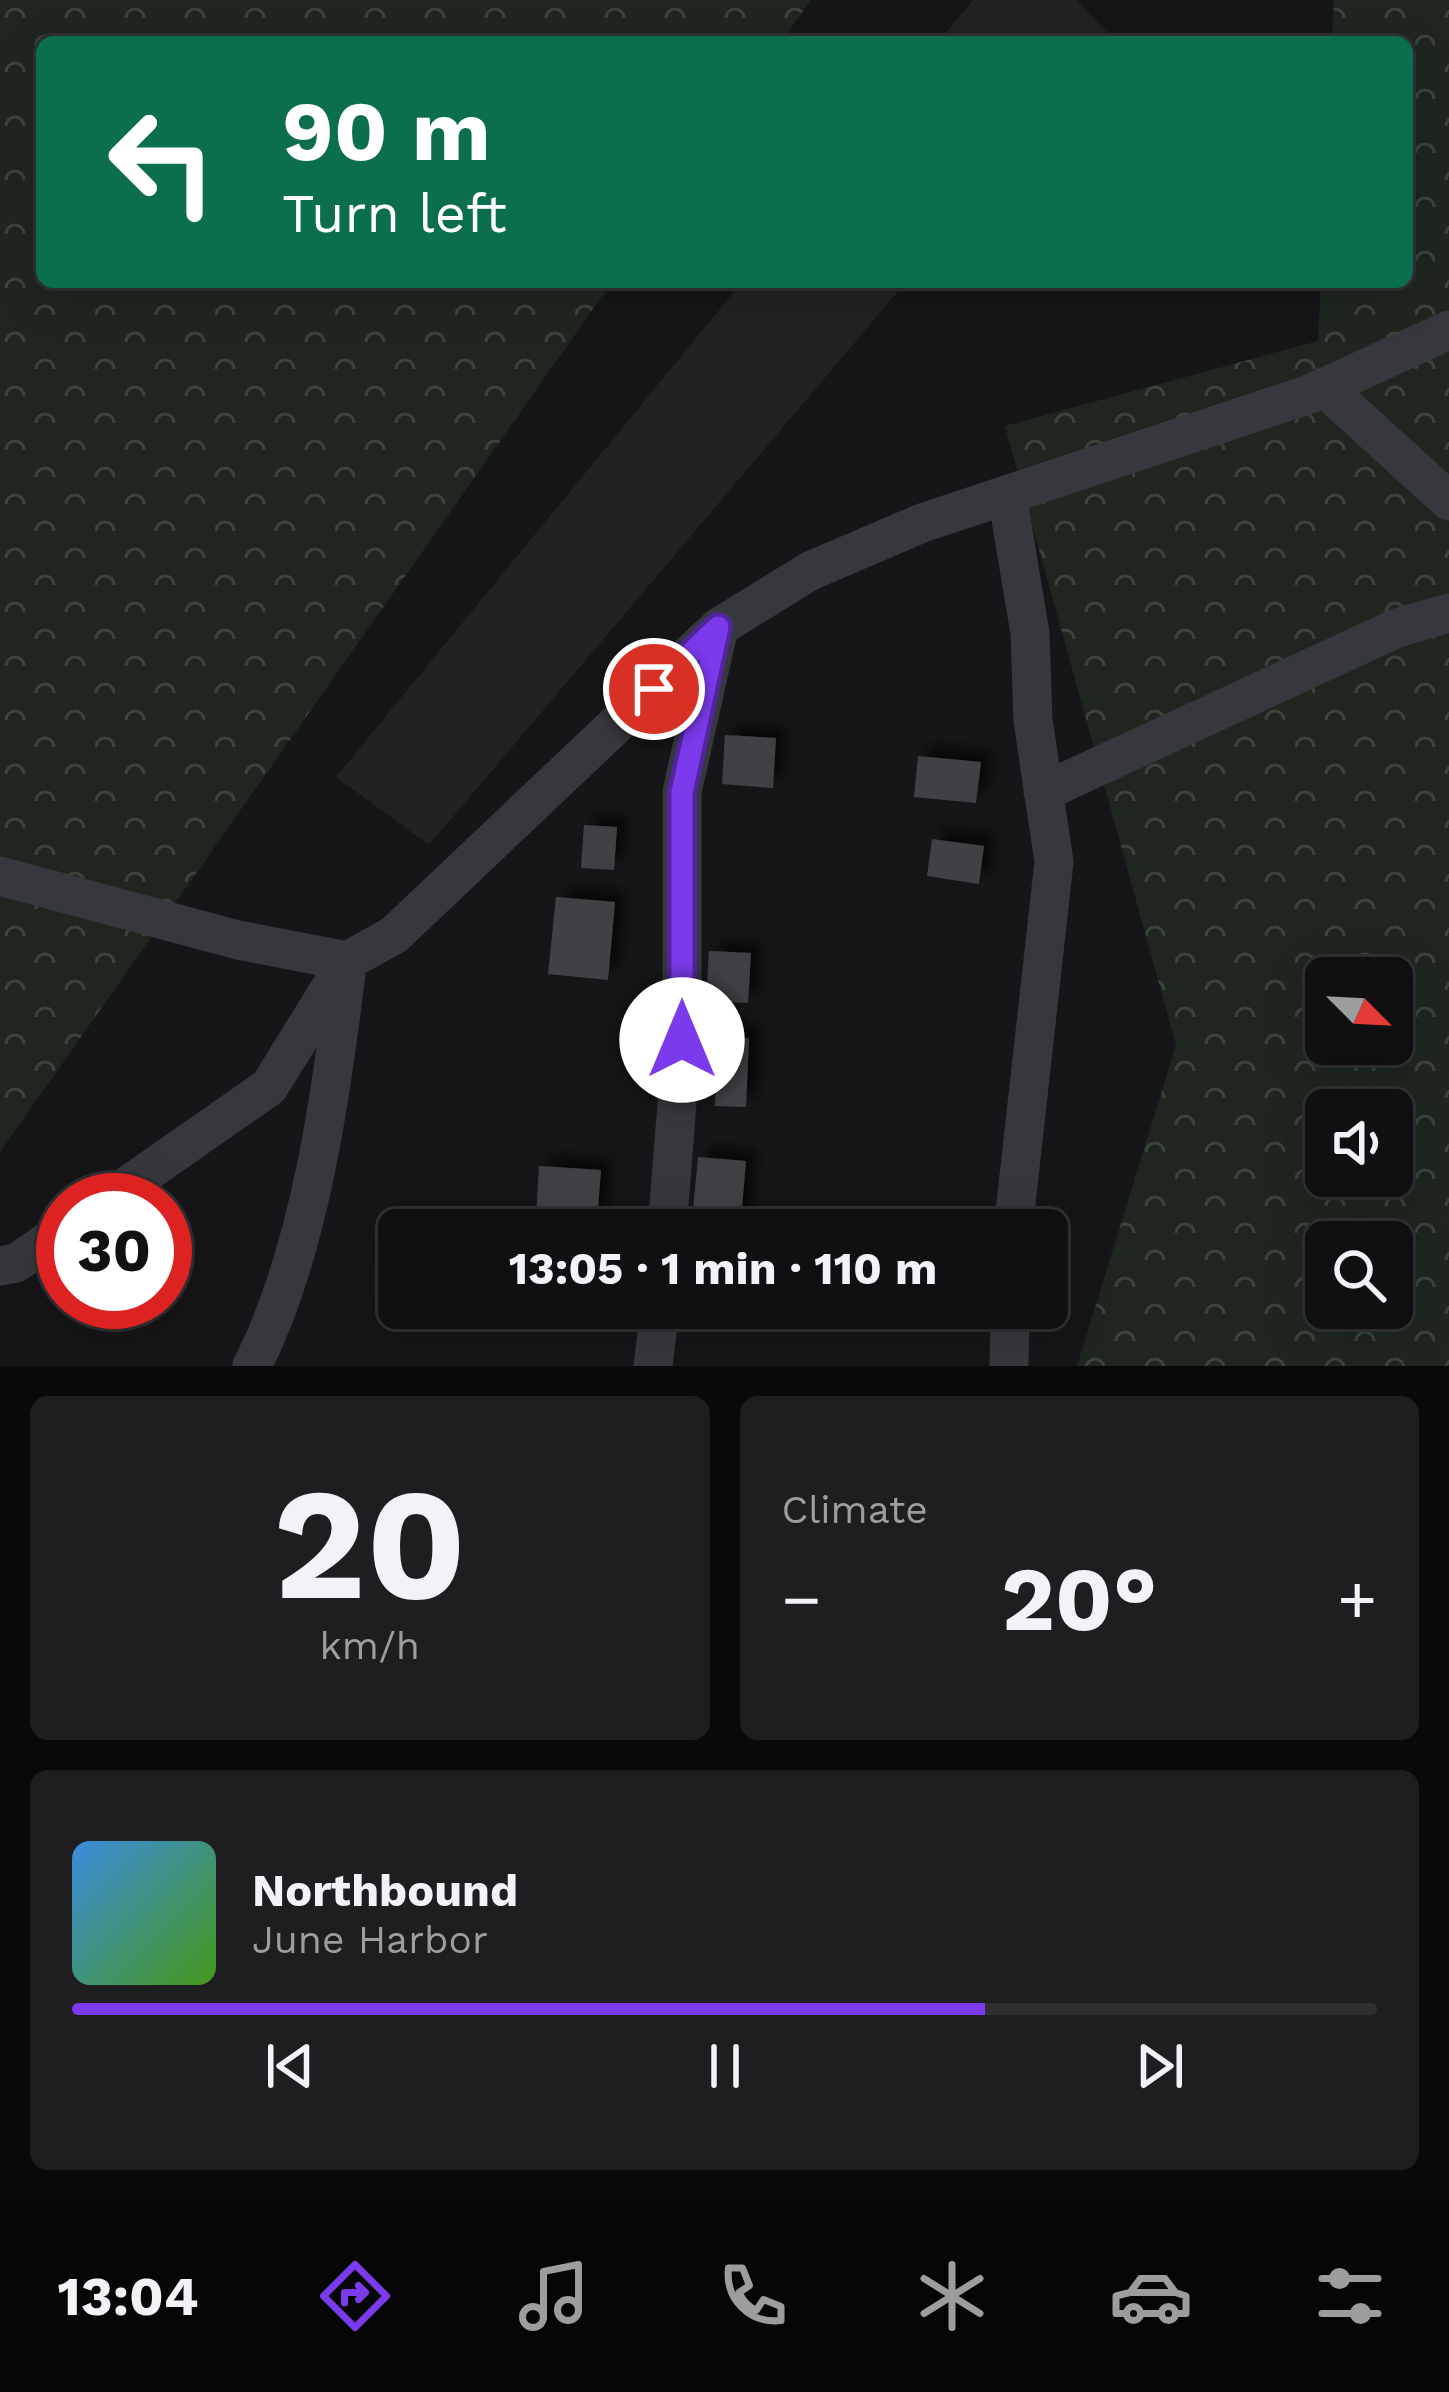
<!DOCTYPE html>
<html lang="en">
<head>
<meta charset="utf-8">
<style>
  body { margin:0; font-family:"Work Sans",sans-serif; background:#1e1e20; color:#f1f3f6; height:100vh; display:flex; flex-direction:column; font-size:45px; white-space:nowrap }
  * { box-sizing:border-box; margin:0 }
  p { font-size:39px; color:#9c9d9f }
  .icon { flex:none; width:66px; height:66px; fill:none; stroke:currentColor; stroke-width:2; stroke-linecap:round; stroke-linejoin:round }
  .map { position:relative; height:1366px; overflow:hidden }
  .side { display:flex; flex-direction:column; gap:30px; padding:30px; background:#09090a; flex:1 }
  .side>* { flex:none }
  .banner { position:absolute; left:36px; top:36px; width:1377px; height:252px; border-radius:18px; box-shadow:0 12px 48px #0002,0 0 0 3px #303032; background:#0b6e4f; color:#fff; overflow:hidden }
  .needle { width:78px; rotate:114deg }
  .tools { position:absolute; left:1305px; top:957px; display:grid; gap:24px }
  .tools a { display:grid; place-items:center; width:108px; height:108px; border-radius:18px; background:#101012; box-shadow:0 12px 48px #0002,0 0 0 3px #303032; font-size:60px }
  .speed { position:absolute; left:36px; top:1173px; display:flex; gap:24px; font-size:60px; font-weight:700; text-align:center }
  .speed>* { display:grid; place-content:center; width:156px; height:156px; border-radius:50%; background:#101012; box-shadow:0 12px 48px #0002,0 0 0 3px #303032; line-height:1 }
  .speed .limit { border:18px solid #d22; background:#fff; color:#111 }
  .pin { position:absolute; display:grid; place-items:center; width:102px; height:102px; color:#fff; margin:-51px; border:6px solid #fff; border-radius:50%; box-shadow:0 3px 12px #0007 }
  .me { position:absolute; width:132px; margin:-66px; rotate:0deg; stroke-linejoin:round; filter:drop-shadow(0 0 9px #0008) }
  .turn { display:flex; align-items:center; gap:42px; height:252px; padding:0 48px; font-size:54px }
  .turn .icon { width:156px; height:156px; stroke-width:2.5 }
  .turn b { display:block; font-size:84px; line-height:102px }
  .big { font-size:90px; font-weight:700; line-height:1.1 }
  .side .card { flex:1; display:flex; flex-direction:column; justify-content:center; gap:18px; min-width:0; padding:0 42px; border-radius:18px; background:#1e1e20 }
  .side .dial { align-items:center; gap:0 }
  .dial b { font-size:156px; line-height:1 }
  .song { display:flex; align-items:center; gap:36px }
  .cover { width:144px; height:144px; border-radius:18px; background:linear-gradient(135deg,hsl(210 70% 55%),hsl(100 70% 35%)) }
  .played { height:12px; border-radius:6px; background:linear-gradient(90deg,#7c3aed 70%,#303032 70%) }
  .keys { display:flex; justify-content:space-around; direction:ltr }
  .heat { display:flex; justify-content:space-between; align-items:center; font-size:66px; direction:ltr }
  .side .tiles { flex:1; display:grid; gap:30px; grid-template-columns:1fr 1fr }
  .card:last-child { grid-column:span 2 }
  .trip { position:absolute; left:378px; top:1209px; width:690px; height:120px; border-radius:18px; background:#101012; box-shadow:0 12px 48px #0002,0 0 0 3px #303032; font-weight:700; line-height:120px; text-align:center }
  .dock { display:flex; height:192px; justify-content:space-around; align-items:center; background:#060607; color:#9c9d9f }
  .dock .icon { width:84px; height:84px }
  .dock .selected { color:#7c3aed }
  .dock b { font-size:54px; color:#f1f3f6 }
  .map>svg:first-child { display:block }
</style>
</head>
<body>
<div class="map">
<svg width="1449" height="1366" viewBox="0 0 1449 1366">
  <defs>
    <pattern id="forest-crowns" width="20" height="18" patternUnits="userSpaceOnUse" patternTransform="scale(3)"><rect width="20" height="18" fill="#1e261f"/><path d="M2 6a3 3 0 1 1 6 0M12 15a3 3 0 1 1 6 0" fill="none" stroke="#3c433d"/></pattern>
    <filter id="shadow"><feDropShadow dx="11" dy="-11" stdDeviation="6" flood-color="#0009"/></filter>
  </defs>
  <rect width="100%" height="100%" fill="#161618"/>
  <path fill="#222225" d="M973,0h103l37,38 -4,4h-171z
    M742,282h164l-477,563 -93,-68z"/>
  <path fill="url(#forest-crowns)" fill-rule="evenodd" d="M0,0h811l-30,42h-739v240h570l-612,870z
    M1334,0h115v1366h-372l99,-321 -171,-619 313,-85 3,-59h86v-240h-75zM1326,978h66v66h-66zM1326,1110h66v66h-66zM1326,1242h66v66h-66z"/>
  <path fill="#404145" filter="url(#shadow)" d="M725,735l51,3 -3,50 -51,-4z
    M918,756l63,6 -5,41 -62,-6z
    M584,825l33,2 -3,43 -33,-2z
    M932,839l52,7 -5,38 -52,-8z
    M556,897l59,5 -7,78 -60,-6z
    M709,951l42,2 -3,50 -42,-2z
    M718,1037l31,1 -3,69 -31,-1z
    M698,1157l48,4 -6,69h-49z
    M539,1166l62,4 -4,50 -61,-4z
    M539,1308h40l-2,16 -39,-4z
    M858,1308h36l-2,15 -35,-4z"/>
  <g fill="none" stroke-linecap="round" stroke-linejoin="round">
    <path stroke="#37383d" stroke-width="39" d="M1324,387l125,114
      M1007,495l23,138 3,87 21,142 -41,368
      M1043,792l354,-164 52,-15
      M0,876l238,64 109,21
      M107,1200l162,-113 78,-126 47,-26 325,-308 91,-56 112,-48 388,-129 139,-64
      M667,1230l15,-190v-248l37,-165
      M0,1266l16,-3 47,-32
      M252,1366c57,-112 79,-269 94,-393
      M653,1366l7,-58
      M1009,1366l1,-58"/>
  </g>
  <g fill="none" stroke-linecap="round" stroke-linejoin="round">
    <g stroke="#51269a" stroke-width="30">
      <path id="route" d="M654,689l64,-62 -36,165v248"/>
    </g>
    <use href="#route" stroke="#7c3aed" stroke-width="21"/>
  </g>
</svg>
<div class="tools">
<a><svg class="needle" viewBox="-14 -14 28 28"><path d="M0-13l5 13h-10z" fill="#e53935"/><path d="M0 13l5-13h-10z" fill="#9c9d9f"/></svg></a>
<a><svg class="icon" aria-label="sound" viewBox="0 0 24 24"><path d="M4 9h4l5-4v14l-5-4H4zM17 9q2 3 0 6"/></svg></a>
<a><svg class="icon" aria-label="search" viewBox="0 0 24 24"><circle cx="10" cy="10" r="6"/><path d="M15 15l6 6"/></svg></a>
</div>
<div class="speed"><div class="limit">30</div></div>
<div class="pin" style="left:654px;top:689px;background:#d93025"><svg class="icon" aria-label="arrive" viewBox="0 0 24 24"><path d="M6 21V4h12l-3 4 3 4H6"/></svg></div>
<svg class="me" style="left:682px;top:1040px" viewBox="-20 -20 40 40"><circle r="19" fill="#fff"/><path d="M0-13L10 11 0 6-10 11z" fill="#7c3aed"/></svg>
<div class="trip">13:05 · 1 min · 110 m</div>
<div class="banner">
<div class="turn"><svg class="icon" aria-label="left" viewBox="0 0 24 24"><path d="M17 20v-9H6M10 6l-5 5 5 5"/></svg><div><b>90 m</b>Turn left</div></div>
</div>
</div>
<section class="side">
<div class="tiles">
<div class="card dial"><b>20</b><p>km/h</p></div>
<div class="card"><p>Climate</p>
<div class="heat"><a>−</a><b class="big">20°</b><a>+</a></div>
</div>
<div class="card">
<div class="song"><i class="cover"></i><div><b>Northbound</b><p>June Harbor</p></div></div>
<div class="played"></div>
<div class="keys"><svg class="icon" aria-label="previous" viewBox="0 0 24 24"><path d="M18 5L8 12l10 7zM5 5v14"/></svg><svg class="icon" aria-label="pause" viewBox="0 0 24 24"><path d="M8 5v14M16 5v14"/></svg><svg class="icon" aria-label="next" viewBox="0 0 24 24"><path d="M6 5l10 7-10 7zM19 5v14"/></svg></div>
</div>
</div>
</section>
<nav class="dock">
<b>13:04</b>
<svg class="icon selected" aria-label="directions" viewBox="0 0 24 24"><path d="M12 3l9 9-9 9-9-9zM9 14v-3h6M13 9l2 2-2 2"/></svg>
<svg class="icon" aria-label="music" viewBox="0 0 24 24"><path d="M9 18V5l10-2v13"/><circle cx="6" cy="18" r="3"/><circle cx="16" cy="16" r="3"/></svg>
<svg class="icon" aria-label="phone" viewBox="0 0 24 24"><path d="M5 4h4l2 5-3 2q2 4 5 5l2-3 5 2v4C11 20 4 13 5 4z"/></svg>
<svg class="icon" aria-label="climate" viewBox="0 0 24 24"><path d="M12 3v18M4 7l16 10M4 17L20 7"/></svg>
<svg class="icon" aria-label="car" viewBox="0 0 24 24"><path d="M5 17H2v-5l4-1 3-4h7l3 4 3 1v5h-3M9 17h6M6 11h13"/><circle cx="7" cy="17" r="2"/><circle cx="17" cy="17" r="2"/></svg>
<svg class="icon" aria-label="filters" viewBox="0 0 24 24"><path d="M4 7h16M4 17h16"/><circle cx="9" cy="7" r="2"/><circle cx="15" cy="17" r="2"/></svg>
</nav>
</body>
</html>
